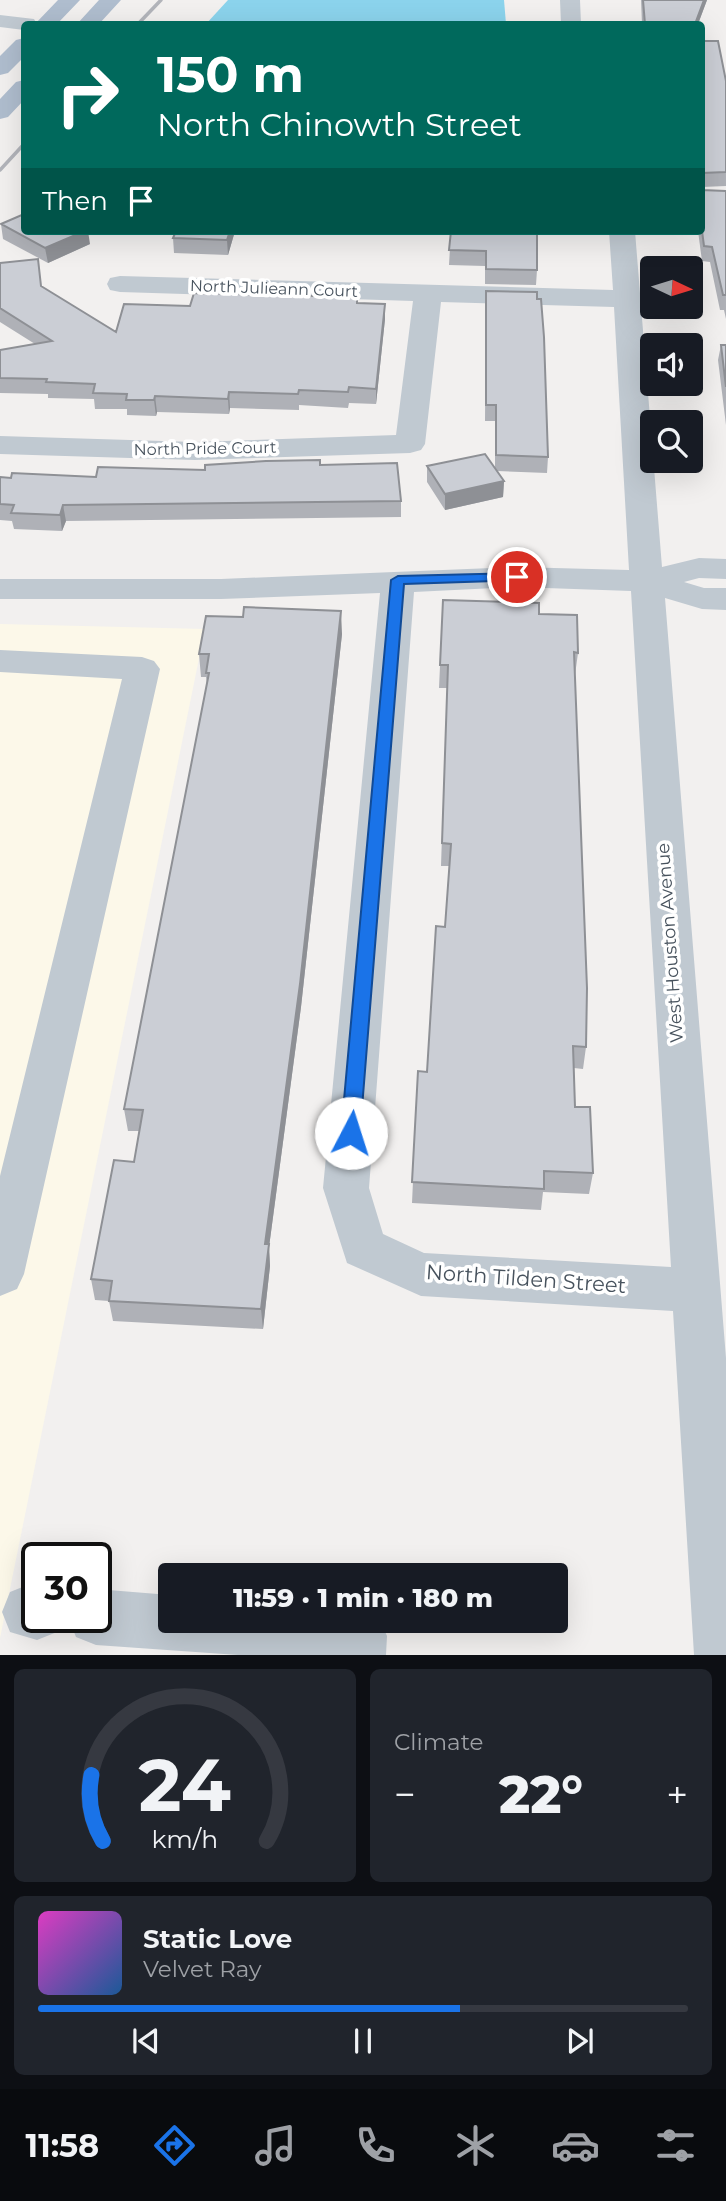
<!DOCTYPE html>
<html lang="en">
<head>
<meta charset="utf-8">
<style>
  body { margin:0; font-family:Montserrat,sans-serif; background:#20242c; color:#f1f3f6; height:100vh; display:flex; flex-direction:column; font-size:26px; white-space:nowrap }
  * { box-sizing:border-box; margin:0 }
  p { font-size:23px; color:#9ea1a6 }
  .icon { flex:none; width:38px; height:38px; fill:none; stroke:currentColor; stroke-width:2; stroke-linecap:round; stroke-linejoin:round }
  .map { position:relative; height:1655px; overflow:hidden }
  .panel { display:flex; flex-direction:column; gap:14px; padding:14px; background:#0d0f14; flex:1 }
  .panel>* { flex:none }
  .banner { position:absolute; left:21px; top:21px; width:684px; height:214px; border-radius:7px; box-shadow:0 7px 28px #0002; background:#00695c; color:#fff; overflow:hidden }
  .needle { width:46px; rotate:94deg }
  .buttons { position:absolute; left:640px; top:256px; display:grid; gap:14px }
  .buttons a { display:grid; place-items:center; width:63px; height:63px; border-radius:7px; background:#171b24; box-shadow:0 7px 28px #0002; font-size:35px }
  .speed { position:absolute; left:21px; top:1542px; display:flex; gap:14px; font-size:35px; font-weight:700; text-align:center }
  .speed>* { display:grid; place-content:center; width:91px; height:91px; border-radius:50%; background:#171b24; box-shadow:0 7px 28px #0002; line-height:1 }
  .speed .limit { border:4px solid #111; border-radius:10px; background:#fff; color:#111 }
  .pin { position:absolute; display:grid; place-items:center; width:60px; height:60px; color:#fff; margin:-30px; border:4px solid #fff; border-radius:50%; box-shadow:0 2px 7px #0007 }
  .me { position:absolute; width:77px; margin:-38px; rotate:5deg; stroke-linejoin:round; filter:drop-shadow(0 0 5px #0008) }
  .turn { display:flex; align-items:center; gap:24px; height:147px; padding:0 21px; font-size:32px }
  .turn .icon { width:91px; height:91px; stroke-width:2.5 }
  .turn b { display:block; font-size:49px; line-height:60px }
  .then { display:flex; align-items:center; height:66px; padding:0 21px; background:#0003; gap:14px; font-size:26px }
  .big { font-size:52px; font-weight:800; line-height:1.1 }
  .panel .card { flex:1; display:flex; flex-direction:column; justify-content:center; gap:10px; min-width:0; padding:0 24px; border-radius:10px; background:#20242c }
  .panel .dial { align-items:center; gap:0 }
  .dial svg { height:182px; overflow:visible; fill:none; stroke:#363941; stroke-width:7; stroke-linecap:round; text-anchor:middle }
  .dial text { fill:#f1f3f6; stroke:none }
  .song { display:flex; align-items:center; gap:21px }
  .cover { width:84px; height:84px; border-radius:10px; background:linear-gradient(135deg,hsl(310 70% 55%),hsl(210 70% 35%)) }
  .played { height:7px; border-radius:4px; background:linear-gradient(90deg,#1a73e8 65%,#363941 65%) }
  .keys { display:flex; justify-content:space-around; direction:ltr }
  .heat { display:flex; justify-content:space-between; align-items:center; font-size:38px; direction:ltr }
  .panel .tiles { flex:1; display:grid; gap:14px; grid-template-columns:1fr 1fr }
  .card:last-child { grid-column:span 2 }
  .trip { position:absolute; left:158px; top:1563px; width:410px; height:70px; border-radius:7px; background:#171b24; box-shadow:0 7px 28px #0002; font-weight:800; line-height:70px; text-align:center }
  .tabs { display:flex; height:112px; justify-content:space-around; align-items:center; background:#090b0e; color:#9ea1a6 }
  .tabs .icon { width:49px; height:49px }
  .tabs .active { color:#1a73e8 }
  .tabs b { font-size:32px; color:#f1f3f6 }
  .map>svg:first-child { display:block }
</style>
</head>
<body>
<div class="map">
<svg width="726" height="1655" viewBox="0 0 726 1655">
  <rect width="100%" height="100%" fill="#f2f0ef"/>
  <path fill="#fcf8e9" d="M0,624l205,5 -205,1009z"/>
  <path fill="#8bd3ec" d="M228,0h276l2,24h-300z"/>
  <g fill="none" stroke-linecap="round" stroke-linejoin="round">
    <path fill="#c0c9d1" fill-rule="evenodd" d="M560,0h20l1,24h-20z
      M0,15l34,4 3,5h-13v6l-24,-3z
      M609,231h26l27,336 37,-9 27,1v20l-27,-1 -15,4 20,6h22v22l-24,-1 -37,-11 61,760v297h-32l-21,-344 -252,-15 -74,-33 -24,-75 57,-595 -159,6h-221v-20h221l296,-12 112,3 -15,-263 -173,-5 -16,142 -4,6 -11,3 -215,7 -195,-6v-18l195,6 201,-7 17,-134 -293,-9 -10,-2 -3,-6 3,-6 10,-2 493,14zM517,587l114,4 40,676 -247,-14 -41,-19 -14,-46 45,-596z
      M0,650l142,7 12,4 6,8 -136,605 -7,15 -17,7v-120l122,-497 -122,-7z
      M30,1584h7v33h26l-6,15 -20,8 -27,-8 -8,-20 8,-20z
      M96,1589l74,6v25h210l7,16 -1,19h-148l-142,-10 -20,-8 -8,-20h28z"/>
    <path fill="#afbdce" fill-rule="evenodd" d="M58,0h22l-23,24h-22z
      M99,0h22l-22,24h-22z
      M24,38v19l-16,16 -8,2v-19l16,-16z
      M24,80v20l-16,17 -8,2v-20l16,-17z"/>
    <path stroke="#b2b4ba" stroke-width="3.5" d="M138,24l23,-24
      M0,170l24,-26"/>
  </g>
  <path fill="#afb1b7" d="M641,0h66l-9,24h-56z
    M702,41l24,40v105l-24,1v3l24,1v128l-2,-9h-4l-10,-48 -8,-1 -4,-30h4z
    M1,224l89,20 -42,19 -45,-24z
    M235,231l-7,24 -54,-2 -1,-15z
    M451,231l86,39 -1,15 -51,-1v-18l-36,-1z
    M0,263l41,23 75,46 74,-26 167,-3 28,16 -9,85 -27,-1 -1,5 -49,-3v5l-69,-2 -1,6 -72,-2 -1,4 -29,-1v-6h-32l-1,-10 -46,-1v-4l-48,-1v-43l35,-6 -35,-22z
    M486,291l62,166 -1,16 -50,-2 7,10 -1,16 -58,13 -18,-28v-16l68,2v-47h-10z
    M721,345h5v80l-8,-65z
    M320,465l81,36v16l-335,4 -4,10 -48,-2 -2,-8 -12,-1v-43h96l109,-7z
    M443,600l96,14 39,39 -3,22 11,372 -3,22 -9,-1 1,39 18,66 -4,21 -46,-2 -2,18 -129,-7 6,-132 9,1 18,-145 4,-61h-8l6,-178h-8z
    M342,634l-41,373 -32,240 1,19 -7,63 -150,-8 -4,-20 -14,-1 -4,-21 43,-117 5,-31h-11l-4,-22 83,-425 -1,-7h-5l-2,-23z"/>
  <path fill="#8e9095" d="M704,0h3l-9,24h-3z
    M85,231h3l2,13 -42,19 -3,-15z
    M230,231h5l-7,24 -1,-15z
    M385,304v15l-9,85v-15z
    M229,392l1,16 -1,6 -1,-15z
    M155,396l2,16 -1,4 -2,-16z
    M504,481l-1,16 -58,13v-16z
    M63,505l3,16 -4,10 -2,-16z
    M341,611l1,23 -41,373 -32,240 1,19 -7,63 -2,-20 4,-65z"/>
  <path fill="#cbced5" stroke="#8e9095" stroke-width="2" d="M643,0h61l-9,24h-50z
    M702,41h16l8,40v91l-24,1v17l24,1v104h-3l-11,-48 -8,-1 -2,-15z
    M24,214v17h61l-40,17 -44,-24z
    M176,231h54l-3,9 -54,-2z
    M451,231h86v39l-51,-1v-18l-37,-1z
    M38,259l3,27 75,46 8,-28 66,2 4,-13 121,3 42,2v5l28,1 -9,85 -27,-2 -1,5 -49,-2 -1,4 -69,-2 -1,7 -73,-3 -1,4h-28l1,-6 -34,-1 2,-9 -49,-2 1,-3 -47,-1v-28l52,-9 -52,-33v-45z
    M486,291l51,1v7h4l3,38 4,120 -52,-2v-50h-10z
    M721,345h5v42z
    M485,454l19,27 -59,13 -18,-28z
    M320,460v5l77,-2 4,38 -338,4 -3,10 -49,-2 3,-8 -14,-1v-27l11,1 1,-5 84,4 2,-10 107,3v-5l61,-4z
    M443,600l96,3v11l38,1 1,38 -4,-1 13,336 -1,59 -13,-1 2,61h15l3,66 -49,-2v18l-132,-7 6,-111 9,1 9,-146 9,1 6,-83 -9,-1 6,-178h-8z
    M244,607l97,4 -41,373 -35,260h4l-8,65 -152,-8 3,-20 -21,-2 23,-119 20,2 9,-52 -19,-1 85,-436h-3l3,-19h-10l7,-38 37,1z"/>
  <path fill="#1a73e8" stroke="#114b97" stroke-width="2" d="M517,573l7,4 -2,3 -118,4 -44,549 -3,5h-13l-3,-5 50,-553 7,-4z"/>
  <g text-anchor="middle" stroke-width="7" stroke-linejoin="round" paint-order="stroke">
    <g font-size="16" fill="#47525d" stroke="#fff">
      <text transform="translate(274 288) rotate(2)" y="6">North Julieann Court</text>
      <text transform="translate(205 448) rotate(-1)" y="6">North Pride Court</text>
    </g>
    <g font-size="18" fill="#47525d" stroke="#fff">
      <text transform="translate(670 943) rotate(-94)" y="6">West Houston Avenue</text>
    </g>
    <g font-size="21" fill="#47525d" stroke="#fff">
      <text transform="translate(526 1279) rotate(4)" y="7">North Tilden Street</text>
    </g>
  </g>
</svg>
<div class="buttons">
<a><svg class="needle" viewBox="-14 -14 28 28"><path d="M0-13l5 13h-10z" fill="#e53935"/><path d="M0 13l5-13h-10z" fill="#9ea1a6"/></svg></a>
<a><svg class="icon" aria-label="sound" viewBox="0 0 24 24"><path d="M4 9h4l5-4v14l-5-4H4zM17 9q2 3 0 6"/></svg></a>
<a><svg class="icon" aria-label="search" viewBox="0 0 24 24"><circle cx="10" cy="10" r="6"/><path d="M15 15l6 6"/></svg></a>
</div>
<div class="speed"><div class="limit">30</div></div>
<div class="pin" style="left:517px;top:577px;background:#d93025"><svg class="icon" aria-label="arrive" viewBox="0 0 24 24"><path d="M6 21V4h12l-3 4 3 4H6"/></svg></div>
<svg class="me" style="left:351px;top:1133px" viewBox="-20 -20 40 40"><circle r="19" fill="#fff"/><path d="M0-13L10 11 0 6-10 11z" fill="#1a73e8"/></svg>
<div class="trip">11:59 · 1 min · 180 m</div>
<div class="banner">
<div class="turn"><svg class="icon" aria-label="right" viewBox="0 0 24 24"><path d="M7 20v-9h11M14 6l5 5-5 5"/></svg><div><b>150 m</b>North Chinowth Street</div></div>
<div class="then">Then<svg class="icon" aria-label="arrive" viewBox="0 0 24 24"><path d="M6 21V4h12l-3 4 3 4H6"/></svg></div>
</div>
</div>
<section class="panel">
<div class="tiles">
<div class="card dial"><svg viewBox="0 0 100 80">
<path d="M14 69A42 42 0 1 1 86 69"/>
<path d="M14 69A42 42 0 0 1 9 40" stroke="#1a73e8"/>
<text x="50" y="56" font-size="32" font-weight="700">24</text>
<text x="50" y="72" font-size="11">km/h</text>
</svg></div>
<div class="card"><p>Climate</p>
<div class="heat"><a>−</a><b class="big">22°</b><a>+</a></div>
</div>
<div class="card">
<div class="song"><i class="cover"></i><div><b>Static Love</b><p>Velvet Ray</p></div></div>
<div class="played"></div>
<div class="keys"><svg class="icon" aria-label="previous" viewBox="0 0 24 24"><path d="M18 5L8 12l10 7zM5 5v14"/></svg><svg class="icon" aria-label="pause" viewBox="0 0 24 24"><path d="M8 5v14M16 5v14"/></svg><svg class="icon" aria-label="next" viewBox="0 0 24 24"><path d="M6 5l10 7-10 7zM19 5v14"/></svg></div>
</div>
</div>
</section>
<nav class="tabs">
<b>11:58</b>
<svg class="icon active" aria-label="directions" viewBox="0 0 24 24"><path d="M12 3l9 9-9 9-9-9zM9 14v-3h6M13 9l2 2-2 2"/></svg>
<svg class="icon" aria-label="music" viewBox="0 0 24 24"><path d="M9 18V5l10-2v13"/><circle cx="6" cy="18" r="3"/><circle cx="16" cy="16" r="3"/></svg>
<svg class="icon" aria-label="phone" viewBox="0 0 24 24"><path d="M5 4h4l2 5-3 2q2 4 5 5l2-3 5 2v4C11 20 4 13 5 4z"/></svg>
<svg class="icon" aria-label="climate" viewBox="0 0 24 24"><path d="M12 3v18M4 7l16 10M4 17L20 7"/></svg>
<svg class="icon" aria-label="car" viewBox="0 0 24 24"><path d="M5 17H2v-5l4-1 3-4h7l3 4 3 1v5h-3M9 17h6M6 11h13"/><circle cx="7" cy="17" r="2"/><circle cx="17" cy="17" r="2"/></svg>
<svg class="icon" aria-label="filters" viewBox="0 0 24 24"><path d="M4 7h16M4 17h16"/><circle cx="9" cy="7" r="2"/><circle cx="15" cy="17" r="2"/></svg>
</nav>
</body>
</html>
